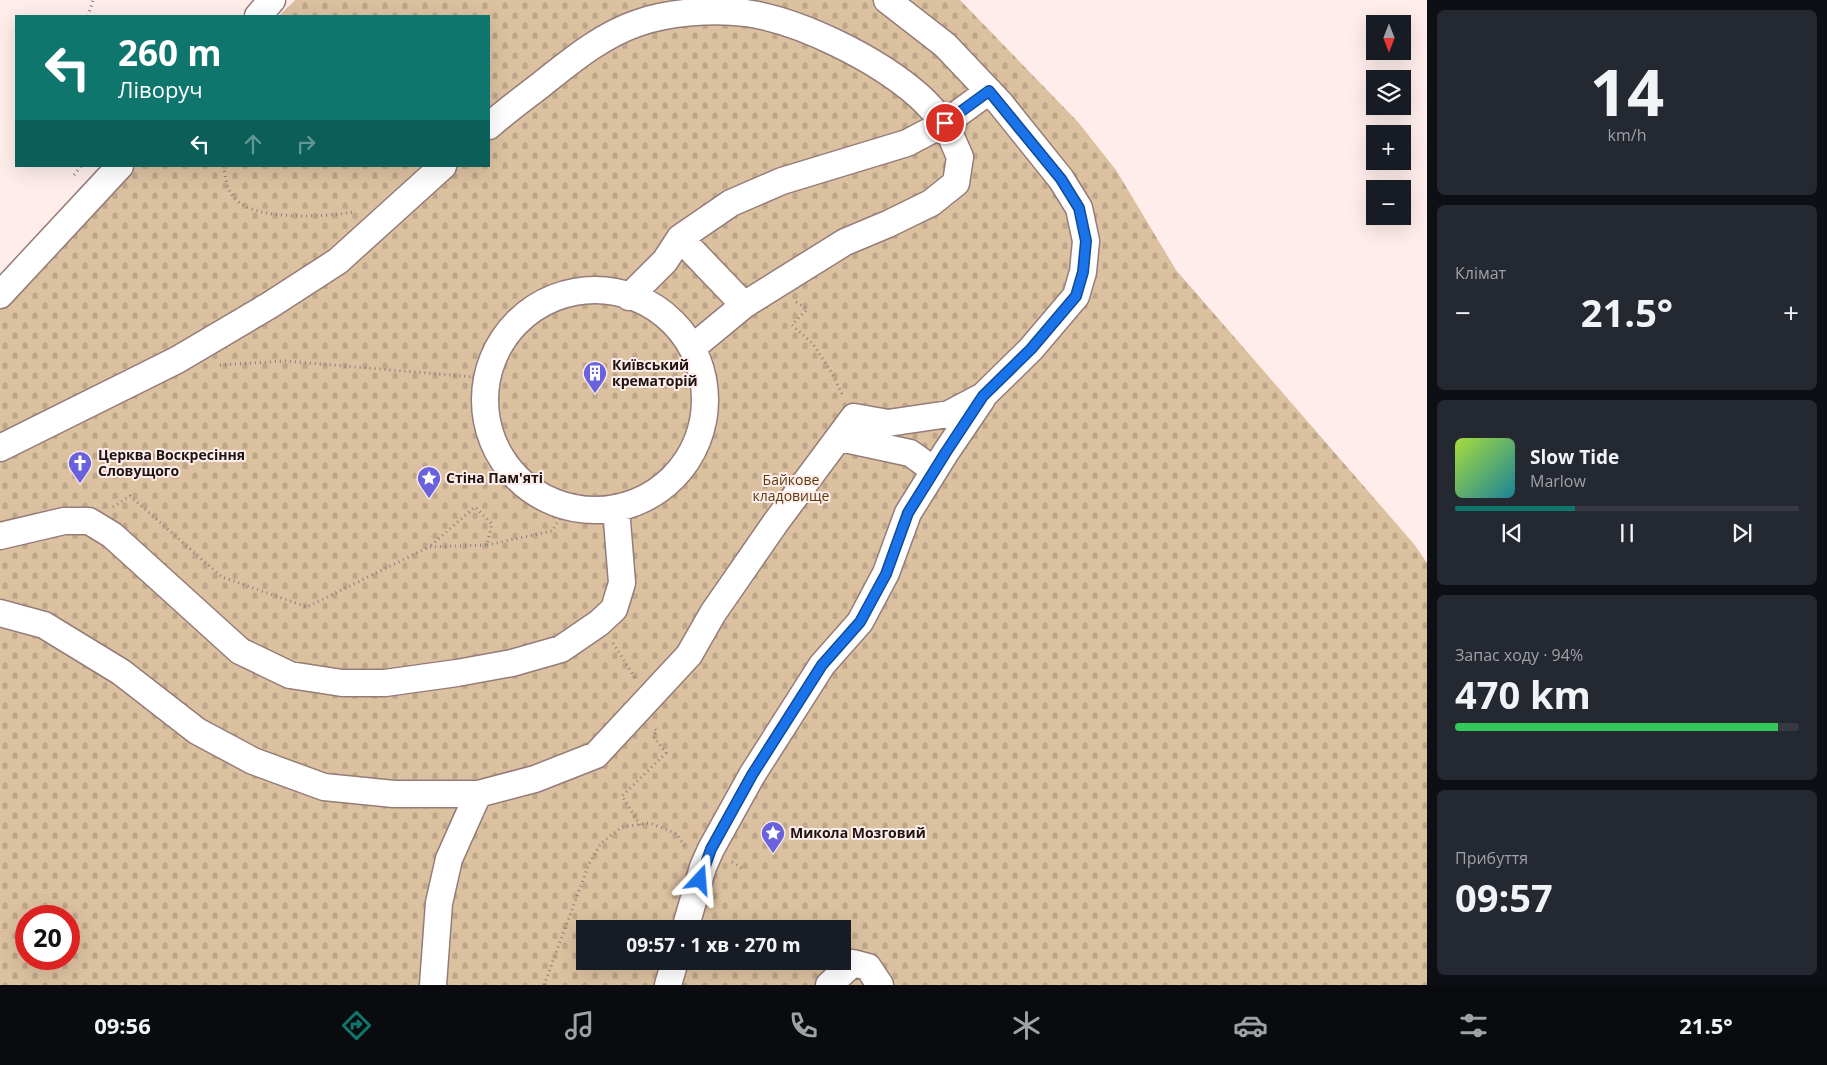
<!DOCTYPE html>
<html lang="uk">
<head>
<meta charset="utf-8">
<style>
  body { margin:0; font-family:"Open Sans",sans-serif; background:#242831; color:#f1f3f6; height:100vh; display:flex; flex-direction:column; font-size:19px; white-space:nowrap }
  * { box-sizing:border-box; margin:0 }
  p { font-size:16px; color:#9ea1a6 }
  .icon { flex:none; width:28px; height:28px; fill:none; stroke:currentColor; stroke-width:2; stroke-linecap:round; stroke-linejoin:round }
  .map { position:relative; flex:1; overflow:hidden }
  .drawer { display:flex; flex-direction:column; gap:10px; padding:10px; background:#0d0f14; width:400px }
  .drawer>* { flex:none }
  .guide { position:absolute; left:15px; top:15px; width:475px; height:152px; border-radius:0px; box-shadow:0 5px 20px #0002; background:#0f766e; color:#fff; overflow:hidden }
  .needle { width:32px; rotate:180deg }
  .tools { position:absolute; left:1366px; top:15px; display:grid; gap:10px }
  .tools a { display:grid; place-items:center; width:45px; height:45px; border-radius:0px; background:#171b24; box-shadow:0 5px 20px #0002; font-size:25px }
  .speed { position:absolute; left:15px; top:905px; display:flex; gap:10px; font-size:25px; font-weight:700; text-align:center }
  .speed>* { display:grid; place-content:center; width:65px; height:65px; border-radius:50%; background:#171b24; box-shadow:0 5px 20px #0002; line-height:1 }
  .speed .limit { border:8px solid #d22; background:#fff; color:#111 }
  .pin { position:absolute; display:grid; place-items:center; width:42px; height:42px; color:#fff; margin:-21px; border:2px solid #fff; border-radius:50%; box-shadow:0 1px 5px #0007 }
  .me { position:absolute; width:55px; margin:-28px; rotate:19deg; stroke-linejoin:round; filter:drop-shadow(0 0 4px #0008) }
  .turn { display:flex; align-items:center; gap:18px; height:105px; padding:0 20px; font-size:22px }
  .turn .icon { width:65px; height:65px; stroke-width:2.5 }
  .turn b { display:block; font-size:35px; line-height:42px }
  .lanes { display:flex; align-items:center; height:48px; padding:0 20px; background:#0003; justify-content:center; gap:25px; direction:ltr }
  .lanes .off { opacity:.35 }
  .big { font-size:38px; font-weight:700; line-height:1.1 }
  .drawer .widget { flex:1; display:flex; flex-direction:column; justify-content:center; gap:8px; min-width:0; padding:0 18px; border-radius:8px; background:#242831 }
  .drawer .dial { align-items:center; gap:0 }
  .dial b { font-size:65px; line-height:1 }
  .song { display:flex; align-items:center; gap:15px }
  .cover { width:60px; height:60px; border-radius:8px; background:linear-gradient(135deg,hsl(80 70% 55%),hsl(190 70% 35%)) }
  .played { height:5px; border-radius:2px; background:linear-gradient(90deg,#0f766e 35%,#363941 35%) }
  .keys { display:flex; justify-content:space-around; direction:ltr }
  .heat { display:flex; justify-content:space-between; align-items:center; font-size:28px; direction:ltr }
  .charge { height:8px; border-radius:4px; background:linear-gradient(90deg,#34c759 94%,#363941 0) }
  .trip { position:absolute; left:576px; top:920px; width:275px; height:50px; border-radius:0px; background:#171b24; box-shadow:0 5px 20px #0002; font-weight:700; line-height:50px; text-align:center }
  .dock { display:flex; height:80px; justify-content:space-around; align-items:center; background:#090b0e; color:#9ea1a6 }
  .dock .icon { width:35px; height:35px }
  .dock .active { color:#0f766e }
  .dock b { font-size:22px; color:#f1f3f6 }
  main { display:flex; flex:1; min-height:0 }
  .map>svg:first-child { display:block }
</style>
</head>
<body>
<main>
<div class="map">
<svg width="1427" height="985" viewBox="0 0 1427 985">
  <defs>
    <pattern id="cemetery-stones" width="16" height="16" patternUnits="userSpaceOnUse" patternTransform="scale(1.25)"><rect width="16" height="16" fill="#dcc1a0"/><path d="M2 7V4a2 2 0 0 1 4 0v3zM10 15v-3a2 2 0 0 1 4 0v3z" fill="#bca589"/></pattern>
  </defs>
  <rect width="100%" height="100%" fill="#feedea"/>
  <path fill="url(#cemetery-stones)" fill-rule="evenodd" d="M295,0h665l118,122 38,48 60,100 238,274 13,19v422h-1427v-675l136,-144h353v-150h-210zM26,916h43v43h-43zM585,929h257v32h-257z"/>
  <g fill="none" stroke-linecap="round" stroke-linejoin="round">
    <g stroke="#957c78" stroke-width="29">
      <path id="minor" d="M258,16l14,-16
        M489,126c17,-15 35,-28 53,-42 29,-23 60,-49 96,-61 31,-11 75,-14 108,-10 55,8 131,46 173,83 9,8 17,18 26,27l-38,20 -125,38 -51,22 -51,35 -15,23 -36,36
        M680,238l64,67
        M485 400a110 110 0 1 1 220 0a110 110 0 1 1-220 0Z
        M0,295l120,-129
        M692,348l52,-43 101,-63 43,-18 43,-21 25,-20 4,-26 -15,-34 44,-32
        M840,438l70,15 24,17
        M0,448l177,-88 93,-55 68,-44 105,-95
        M0,536l64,-15h25l23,14 128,116 50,24 52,8h43l72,-10 55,-10 49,-14 38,-26 15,-14 8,-26 -6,-75
        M0,613l44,12 77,47 76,59 56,30 71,26 70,7h84l57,-15 61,-24 93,-100 24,-42 63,-91 78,-105 34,6 61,-9 34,-18 48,-47 45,-53 7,-24 3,-31 -7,-33 -18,-29 -61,-76 -55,-58 -58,-45
        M685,929l18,-62 8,-18 41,-74 70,-110 38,-43 26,-49 22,-60 38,-61 36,-53
        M433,985l6,-82 10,-44 29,-65
        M668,985l7,-24
        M829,985l24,-22 15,4 12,18"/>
    </g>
    <path stroke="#8c7f7d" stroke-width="3" stroke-dasharray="1 4" stroke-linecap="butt" d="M88,16l5,-16
      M224,166c1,12 3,24 11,33 21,22 90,18 118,13
      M74,175l7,-9
      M796,302l11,7 -15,16 21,19 19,29 10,21
      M220,365l65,-4 201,17
      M113,507l17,-11 92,81 85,30 122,-60 58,-2 5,-21 -17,-17 -46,40
      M487,545l65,-14 15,-24
      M613,643l22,35
      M640,825l-18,-29 44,-43 -13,-17 4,-5 -2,-2
      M732,862l11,7
      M544,985l45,-121 12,-21 21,-16 28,-4 27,11 8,13"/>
    <use href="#minor" stroke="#fff" stroke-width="26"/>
  </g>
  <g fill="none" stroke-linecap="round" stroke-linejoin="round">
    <g stroke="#114b97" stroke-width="12">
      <path id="route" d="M700,880l11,-31 41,-74 70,-110 38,-43 26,-48 22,-61 38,-61 37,-56 48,-47 45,-53 7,-24 3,-31 -7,-33 -18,-29 -72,-88 -44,32"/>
    </g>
    <use href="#route" stroke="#1a73e8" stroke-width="9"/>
  </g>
  <defs>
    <g id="building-pin" transform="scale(1.25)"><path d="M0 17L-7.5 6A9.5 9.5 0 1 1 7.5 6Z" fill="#6962dc" stroke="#feedea"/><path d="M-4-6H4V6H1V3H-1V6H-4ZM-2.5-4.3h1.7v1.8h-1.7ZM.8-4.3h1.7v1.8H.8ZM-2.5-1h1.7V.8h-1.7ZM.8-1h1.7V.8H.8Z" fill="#fff"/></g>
    <g id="church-pin" transform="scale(1.25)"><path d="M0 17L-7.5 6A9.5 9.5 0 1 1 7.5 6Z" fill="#6962dc" stroke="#feedea"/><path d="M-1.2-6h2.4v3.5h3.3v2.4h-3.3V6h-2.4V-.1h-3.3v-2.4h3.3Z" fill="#fff"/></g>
    <g id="sight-pin" transform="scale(1.25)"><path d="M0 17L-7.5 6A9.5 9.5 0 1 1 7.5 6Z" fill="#6962dc" stroke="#feedea"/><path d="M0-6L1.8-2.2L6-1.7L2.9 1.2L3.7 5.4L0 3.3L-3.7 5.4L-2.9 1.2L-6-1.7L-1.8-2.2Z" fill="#fff"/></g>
  </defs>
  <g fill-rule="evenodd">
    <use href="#building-pin" x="595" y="373"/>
    <use href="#church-pin" x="80" y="463"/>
    <use href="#sight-pin" x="429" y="478"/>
    <use href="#sight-pin" x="773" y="833"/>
  </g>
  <g text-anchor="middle" stroke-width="4" stroke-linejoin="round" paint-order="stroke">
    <g font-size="14" font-weight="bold" fill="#1d1412" stroke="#feedea" text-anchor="start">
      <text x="612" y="370">Київський<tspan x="612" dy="16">крематорій</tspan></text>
      <text x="98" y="460">Церква Воскресіння<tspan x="98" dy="16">Словущого</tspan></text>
      <text x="446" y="483">Стіна Пам'яті</text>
      <text x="790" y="838">Микола Мозговий</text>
    </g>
    <g font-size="14" fill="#593b10" stroke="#feedea">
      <text x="791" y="485">Байкове<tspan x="791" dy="16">кладовище</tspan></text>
    </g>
  </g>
</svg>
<div class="tools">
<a><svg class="needle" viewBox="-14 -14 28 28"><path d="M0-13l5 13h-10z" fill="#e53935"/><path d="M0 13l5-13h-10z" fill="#9ea1a6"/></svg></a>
<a><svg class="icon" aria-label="layers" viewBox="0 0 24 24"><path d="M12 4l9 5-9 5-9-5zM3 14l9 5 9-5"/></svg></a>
<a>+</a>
<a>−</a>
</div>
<div class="speed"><div class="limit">20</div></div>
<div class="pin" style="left:945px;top:123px;background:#d93025"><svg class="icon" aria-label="arrive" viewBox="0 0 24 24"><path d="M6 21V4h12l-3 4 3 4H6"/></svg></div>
<svg class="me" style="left:700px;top:880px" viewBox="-20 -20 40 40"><path d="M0-17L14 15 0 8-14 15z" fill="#1a73e8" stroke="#fff" stroke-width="4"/></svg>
<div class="trip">09:57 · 1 хв · 270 m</div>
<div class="guide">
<div class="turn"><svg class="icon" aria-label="left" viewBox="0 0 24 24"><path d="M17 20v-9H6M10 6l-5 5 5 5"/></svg><div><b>260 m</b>Ліворуч</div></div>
<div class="lanes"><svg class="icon" aria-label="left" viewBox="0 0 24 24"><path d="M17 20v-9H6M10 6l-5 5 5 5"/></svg><svg class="icon off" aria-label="ahead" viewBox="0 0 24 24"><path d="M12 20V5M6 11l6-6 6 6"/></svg><svg class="icon off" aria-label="right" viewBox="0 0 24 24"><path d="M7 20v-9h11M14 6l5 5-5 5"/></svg></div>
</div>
</div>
<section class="drawer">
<div class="widget dial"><b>14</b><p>km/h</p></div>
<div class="widget"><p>Клімат</p>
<div class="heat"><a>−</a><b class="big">21.5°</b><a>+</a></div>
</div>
<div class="widget">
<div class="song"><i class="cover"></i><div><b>Slow Tide</b><p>Marlow</p></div></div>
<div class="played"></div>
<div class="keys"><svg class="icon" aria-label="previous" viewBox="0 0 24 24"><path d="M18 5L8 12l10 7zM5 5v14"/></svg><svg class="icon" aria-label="pause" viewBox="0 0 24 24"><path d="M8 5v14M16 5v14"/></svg><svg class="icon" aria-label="next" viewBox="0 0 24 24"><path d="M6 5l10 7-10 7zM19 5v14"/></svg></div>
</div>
<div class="widget"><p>Запас ходу · 94%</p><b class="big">470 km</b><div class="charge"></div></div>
<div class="widget"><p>Прибуття</p><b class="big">09:57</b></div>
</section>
</main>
<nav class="dock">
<b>09:56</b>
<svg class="icon active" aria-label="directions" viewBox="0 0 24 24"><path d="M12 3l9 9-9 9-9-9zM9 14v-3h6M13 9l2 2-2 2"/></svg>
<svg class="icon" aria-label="music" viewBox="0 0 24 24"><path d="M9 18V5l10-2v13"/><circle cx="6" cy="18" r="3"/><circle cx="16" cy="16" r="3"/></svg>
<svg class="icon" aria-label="phone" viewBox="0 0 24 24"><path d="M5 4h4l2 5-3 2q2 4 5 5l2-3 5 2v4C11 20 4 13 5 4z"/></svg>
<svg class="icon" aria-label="climate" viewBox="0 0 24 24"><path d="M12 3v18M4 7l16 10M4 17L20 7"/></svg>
<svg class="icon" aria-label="car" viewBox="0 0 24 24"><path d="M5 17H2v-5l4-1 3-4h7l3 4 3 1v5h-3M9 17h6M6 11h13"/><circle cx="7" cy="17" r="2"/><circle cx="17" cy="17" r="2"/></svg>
<svg class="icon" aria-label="filters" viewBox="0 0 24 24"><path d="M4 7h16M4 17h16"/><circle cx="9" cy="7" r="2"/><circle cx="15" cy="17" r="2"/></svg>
<b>21.5°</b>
</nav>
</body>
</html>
